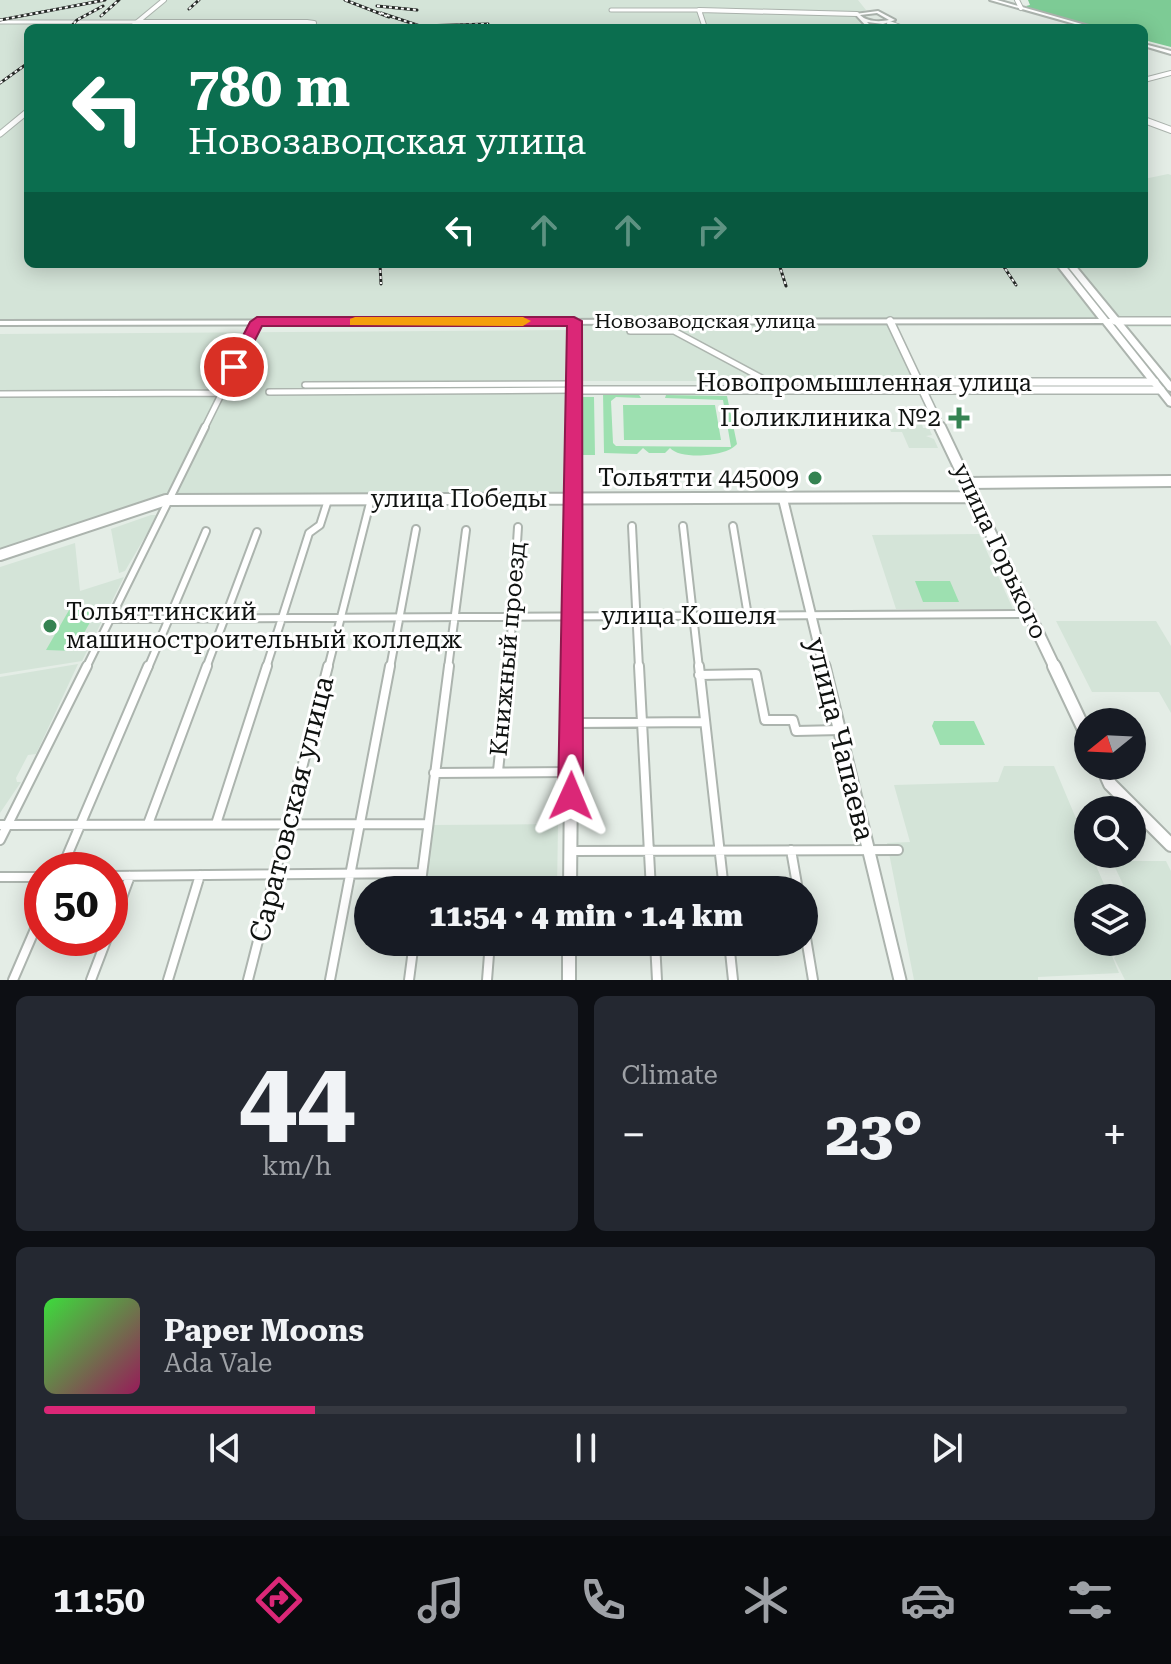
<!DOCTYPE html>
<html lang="en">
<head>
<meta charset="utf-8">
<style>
  body { margin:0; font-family:"Roboto Serif",serif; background:#242831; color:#f1f3f6; height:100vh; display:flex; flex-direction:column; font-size:30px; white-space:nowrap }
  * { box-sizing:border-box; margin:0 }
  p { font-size:26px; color:#9ea1a6 }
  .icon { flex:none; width:44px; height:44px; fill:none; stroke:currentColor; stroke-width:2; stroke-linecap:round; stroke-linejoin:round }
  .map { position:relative; height:980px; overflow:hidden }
  .side { display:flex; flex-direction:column; gap:16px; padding:16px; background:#0d0f14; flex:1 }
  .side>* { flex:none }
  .hud { position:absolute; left:24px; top:24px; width:1124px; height:244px; border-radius:12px; box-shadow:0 4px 20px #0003; background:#0b6e4f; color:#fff; overflow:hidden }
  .needle { width:52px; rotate:252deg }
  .buttons { position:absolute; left:1074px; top:708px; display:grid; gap:16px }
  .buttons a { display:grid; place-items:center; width:72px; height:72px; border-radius:50%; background:#171b24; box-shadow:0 4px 20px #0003; font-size:40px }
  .speed { position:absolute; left:24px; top:852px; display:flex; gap:16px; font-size:40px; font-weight:700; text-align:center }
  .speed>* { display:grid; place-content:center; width:104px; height:104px; border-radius:50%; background:#171b24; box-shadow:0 4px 20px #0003; line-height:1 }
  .speed .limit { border:12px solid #d22; background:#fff; color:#111 }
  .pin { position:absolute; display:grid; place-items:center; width:68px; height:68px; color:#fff; margin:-34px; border:4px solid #fff; border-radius:50%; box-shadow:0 2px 8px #0007 }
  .me { position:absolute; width:88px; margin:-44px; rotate:1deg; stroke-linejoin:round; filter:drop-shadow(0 0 6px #0008) }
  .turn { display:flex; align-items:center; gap:28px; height:168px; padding:0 32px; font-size:36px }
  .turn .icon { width:104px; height:104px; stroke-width:2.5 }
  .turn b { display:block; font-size:56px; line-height:68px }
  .lanes { display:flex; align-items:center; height:76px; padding:0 32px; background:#0003; justify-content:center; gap:40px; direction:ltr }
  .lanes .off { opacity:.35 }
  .big { font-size:60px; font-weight:800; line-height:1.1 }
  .side .widget { flex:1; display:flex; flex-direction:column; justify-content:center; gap:12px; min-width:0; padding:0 28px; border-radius:12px; background:#242831 }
  .side .dial { align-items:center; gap:0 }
  .dial b { font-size:104px; line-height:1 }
  .song { display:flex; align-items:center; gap:24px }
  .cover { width:96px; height:96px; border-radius:12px; background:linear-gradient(135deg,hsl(120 70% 55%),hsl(330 70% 35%)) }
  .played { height:8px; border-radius:4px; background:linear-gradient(90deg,#db2777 25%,#363941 25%) }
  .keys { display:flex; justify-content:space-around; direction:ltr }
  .heat { display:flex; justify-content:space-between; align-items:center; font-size:44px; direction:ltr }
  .side .tiles { flex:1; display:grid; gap:16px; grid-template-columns:1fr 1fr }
  .widget:last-child { grid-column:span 2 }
  .trip { position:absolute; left:354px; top:876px; width:464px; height:80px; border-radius:40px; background:#171b24; box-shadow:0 4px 20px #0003; font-weight:800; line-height:80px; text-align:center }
  .dock { display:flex; height:128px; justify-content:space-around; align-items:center; background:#090b0e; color:#9ea1a6 }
  .dock .icon { width:56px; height:56px }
  .dock .on { color:#db2777 }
  .dock b { font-size:36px; color:#f1f3f6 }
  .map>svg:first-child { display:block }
</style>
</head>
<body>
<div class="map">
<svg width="1171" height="980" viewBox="0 0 1171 980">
  <rect width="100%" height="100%" fill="#e4ede6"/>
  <path fill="#d4e4d8" d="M0,0h858l8,10 -9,4 14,14h-843v236h1032l45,57h-217l28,60h-340l1,-59h-577z
    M1168,174l3,1v152h-48l-51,-63h72v-85z
    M570,330l1,167 -406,2 -165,53v-218z
    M911,421h10l2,7h6l3,7 -6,1 8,3 4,9h-29l-7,-16h-11l-3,-8z
    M151,515h5l-7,15 -24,41 -6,2 -8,-44z
    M979,534l34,75h-117l-24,-74z
    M75,543l5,48 44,-14 -42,84 -82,13v-107z
    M1056,621h100l15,25v67l-12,-21h-67z
    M78,664l-42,90 -8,1 -12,23 1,4h4l-21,31v-136z
    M1004,766h50l34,81v7h3l19,44h-22v44h33l-9,14 7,17 -81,4v3h-124l-27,-137 23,-1 -16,-57 104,-3z
    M558,824l-1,66h-134l8,-65z
    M1112,861h54l5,10v109h-46l-11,-22 9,-10 1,-6h8v-44h-20l16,-3z"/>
  <path fill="#9de0b0" d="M603,392l35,1 3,5 -25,-1 -5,4 2,42 3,3 115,1 -8,-47 -58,-2 1,-3 61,1 10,48c-10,13 -57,16 -67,4l-5,5h-16l-6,-5 -6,6 -33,-1z
    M580,397h14l1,58h-15z
    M623,405h92l6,35h-97z
    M915,581h35l9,21h-36z
    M72,605l27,1 -25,45 -28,-1z
    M934,721h40l11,24h-45l-8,-19z"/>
  <path fill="#7dcb95" d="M1028,0h143v47l-27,-7v-12h-44l-70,-19 -4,-3 4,-1z"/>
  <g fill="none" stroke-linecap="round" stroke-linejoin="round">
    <g stroke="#acb4ae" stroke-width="5">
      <path id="minor-far3" d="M611,10h88
        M0,22h138
        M273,28l5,-6"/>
    </g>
    <g stroke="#acb4ae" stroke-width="8">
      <path id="minor-far2" d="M629,322l1,9h44l97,52
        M305,385l269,-1
        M269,392l305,-2
        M0,394l221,-1
        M204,429l53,-107"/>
    </g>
    <g stroke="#acb4ae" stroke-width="10">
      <path id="minor-far1" d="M632,526l7,142
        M683,526l16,142
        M733,526l15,90
        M109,619l921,-5
        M86,668l119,-241
        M148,668l58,-137
        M206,668l51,-136
        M266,668l43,-135 11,-8 8,-25
        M328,668l43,-169
        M390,668l26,-139
        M448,668l18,-138
        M509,668l9,-141"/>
    </g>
    <g stroke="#acb4ae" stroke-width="12">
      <path id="minor" d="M639,666l12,224
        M699,666l25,224
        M699,675l57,-1 9,46h28l3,11 44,-1
        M572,723l133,-1
        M498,771l11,-105
        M434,773l137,-1
        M148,824l59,-158
        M216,824l51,-158
        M0,825l428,-1
        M0,840l87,-174
        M791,850l7,40
        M570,851l328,-1
        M61,870l87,-204
        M110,876l312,-3
        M0,877h42
        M420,890l29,-224
        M804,926l9,54
        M110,930l20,-54
        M655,942l2,38
        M729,942l4,38
        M13,980l29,-67
        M91,980l16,-42
        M168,980l32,-105
        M248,980l80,-314
        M330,980l60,-314
        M409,980l5,-38
        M487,980l3,-38"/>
    </g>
    <g stroke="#acb4ae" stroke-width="6">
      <path id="tertiary-far3" d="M1017,0l4,8
        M138,22h169l7,1 -2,5
        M130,28l34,-28
        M705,28l-6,-18 158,4
        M1144,80l27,-7"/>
    </g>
    <g stroke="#acb4ae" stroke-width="7">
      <path id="tertiary-far2" d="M0,134l28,-23"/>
    </g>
    <g stroke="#acb4ae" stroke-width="12">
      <path id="tertiary-far1" d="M783,499l41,169"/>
    </g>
    <g stroke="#acb4ae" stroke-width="15">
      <path id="tertiary" d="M824,666l76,314"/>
    </g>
    <g stroke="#acb4ae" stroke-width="6">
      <path id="secondary-far4" d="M889,23l14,5"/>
    </g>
    <g stroke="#acb4ae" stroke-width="8">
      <path id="secondary-far3" d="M1144,120l27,10"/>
    </g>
    <g stroke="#acb4ae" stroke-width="10">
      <path id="secondary-far2" d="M890,321l51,108
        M1115,321h56
        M933,382h222
        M574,390h587
        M573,429l1,-108"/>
    </g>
    <g stroke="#acb4ae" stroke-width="14">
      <path id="secondary-far1" d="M940,427l115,241
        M967,483l204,-2
        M0,555l166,-55 808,-3
        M572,668l1,-241"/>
    </g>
    <g stroke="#acb4ae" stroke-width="16">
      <path id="secondary" d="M1054,666l34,72
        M1102,766l8,18 61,61
        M570,890l2,-224
        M569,942v38"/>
    </g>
    <g stroke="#acb4ae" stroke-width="4">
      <path id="primary" d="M990,0h7l99,28h-7z
        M878,11l17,9 -12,4 -16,-2 6,6h-5l-13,-14zM877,13l12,7c-9,2 -22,2 -29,-5z
        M1144,44l27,7v3l-27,-8z
        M1056,264h8l44,55h2l-44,-55h8l97,118v9l-3,-1 -54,-67h-2l59,74v9l-3,-1 -65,-82 -1103,2v-4l1099,-2z"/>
    </g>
    <use href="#minor-far3" stroke="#fff" stroke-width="3"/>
    <use href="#minor-far2" stroke="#fff" stroke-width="5"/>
    <use href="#minor-far1" stroke="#fff" stroke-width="6"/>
    <use href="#minor" stroke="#fff" stroke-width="8"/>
    <use href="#tertiary-far3" stroke="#fff" stroke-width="4"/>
    <use href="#tertiary-far2" stroke="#fff" stroke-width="5"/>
    <use href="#tertiary-far1" stroke="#fff" stroke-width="8"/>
    <use href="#tertiary" stroke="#fff" stroke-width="11"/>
    <use href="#secondary-far4" stroke="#fff" stroke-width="4"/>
    <use href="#secondary-far3" stroke="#fff" stroke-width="6"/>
    <use href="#secondary-far2" stroke="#fff" stroke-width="7"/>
    <use href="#secondary-far1" stroke="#fff" stroke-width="10"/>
    <use href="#secondary" stroke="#fff" stroke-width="12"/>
    <use href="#primary" fill="#fff" fill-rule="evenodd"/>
    <g stroke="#262927" stroke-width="3">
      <path id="rail" d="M345,0l44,17
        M377,6l40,4
        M189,9l10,-9
        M381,13l39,13 68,-2
        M101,16l18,-16
        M0,20l105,-20
        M70,28l7,-8 26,-14
        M0,83l28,-20
        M380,264l1,20
        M779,264l7,22
        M1002,264l14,21"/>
    </g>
    <use href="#rail" stroke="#fff" stroke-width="2" stroke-dasharray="3" stroke-linecap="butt"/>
  </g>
  <path fill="#db2777" stroke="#8e194d" stroke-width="2" d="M257,317h317l8,4 1,475 -3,9 -9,3 -9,-3 -4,-9 9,-470h-305l-22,44h-11l-2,-3 23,-45z"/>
  <path fill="#f59e0b" d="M355,317h168l8,4 -8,5 -173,-1v-6z"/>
  <g fill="#358352" stroke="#fff" stroke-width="3">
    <path d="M955 406h8v8h8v8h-8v8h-8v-8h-8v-8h8z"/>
    <circle cx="815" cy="478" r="8"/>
    <circle cx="50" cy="626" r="8"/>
  </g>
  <g text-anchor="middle" stroke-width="6" stroke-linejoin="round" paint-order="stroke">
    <g font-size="20" fill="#0f1210" stroke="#fff">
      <text x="705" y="328">Новозаводская улица</text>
    </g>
    <g font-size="24" fill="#0f1210" stroke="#fff">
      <text x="864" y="391">Новопромышленная улица</text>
      <text x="459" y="507">улица Победы</text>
      <text transform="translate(1000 551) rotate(65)" y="8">улица Горького</text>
      <text x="689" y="624">улица Кошеля</text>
      <text transform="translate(508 649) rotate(-85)" y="8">Книжный проезд</text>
    </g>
    <g font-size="24" fill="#0f1210" stroke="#fff" text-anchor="end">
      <text x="941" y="426">Поликлиника №2</text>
      <text x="799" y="486">Тольятти 445009</text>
      <text x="66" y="620" text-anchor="start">Тольяттинский<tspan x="66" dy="28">машиностроительный колледж</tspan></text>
    </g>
    <g font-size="28" fill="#0f1210" stroke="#fff">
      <text transform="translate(841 739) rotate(76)" y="10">улица Чапаева</text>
      <text transform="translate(291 809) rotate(-76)" y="10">Саратовская улица</text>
    </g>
  </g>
</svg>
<div class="buttons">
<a><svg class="needle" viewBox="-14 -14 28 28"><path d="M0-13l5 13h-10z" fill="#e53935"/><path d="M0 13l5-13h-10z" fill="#9ea1a6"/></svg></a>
<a><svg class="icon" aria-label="search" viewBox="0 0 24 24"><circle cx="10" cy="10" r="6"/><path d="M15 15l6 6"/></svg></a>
<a><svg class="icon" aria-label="layers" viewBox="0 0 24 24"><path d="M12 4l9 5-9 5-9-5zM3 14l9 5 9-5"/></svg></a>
</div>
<div class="speed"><div class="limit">50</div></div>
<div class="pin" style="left:234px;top:367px;background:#d93025"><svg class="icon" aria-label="arrive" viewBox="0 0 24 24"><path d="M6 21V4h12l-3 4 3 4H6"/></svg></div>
<svg class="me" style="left:571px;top:796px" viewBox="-20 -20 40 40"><path d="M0-17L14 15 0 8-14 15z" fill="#db2777" stroke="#fff" stroke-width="4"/></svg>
<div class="trip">11:54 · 4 min · 1.4 km</div>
<div class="hud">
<div class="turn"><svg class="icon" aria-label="left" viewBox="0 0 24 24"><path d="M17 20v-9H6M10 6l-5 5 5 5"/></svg><div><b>780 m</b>Новозаводская улица</div></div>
<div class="lanes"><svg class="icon" aria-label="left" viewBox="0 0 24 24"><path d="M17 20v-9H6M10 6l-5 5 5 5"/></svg><svg class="icon off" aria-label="ahead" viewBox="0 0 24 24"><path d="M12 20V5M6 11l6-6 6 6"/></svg><svg class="icon off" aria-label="ahead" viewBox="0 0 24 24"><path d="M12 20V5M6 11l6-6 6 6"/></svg><svg class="icon off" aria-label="right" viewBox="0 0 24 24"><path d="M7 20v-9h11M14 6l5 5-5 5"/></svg></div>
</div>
</div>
<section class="side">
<div class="tiles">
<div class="widget dial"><b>44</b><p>km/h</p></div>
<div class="widget"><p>Climate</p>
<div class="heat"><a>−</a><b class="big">23°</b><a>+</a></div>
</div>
<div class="widget">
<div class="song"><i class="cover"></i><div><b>Paper Moons</b><p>Ada Vale</p></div></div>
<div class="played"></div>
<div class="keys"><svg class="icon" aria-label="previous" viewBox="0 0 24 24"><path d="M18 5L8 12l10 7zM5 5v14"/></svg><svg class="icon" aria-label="pause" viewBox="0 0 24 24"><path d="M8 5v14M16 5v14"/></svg><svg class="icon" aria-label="next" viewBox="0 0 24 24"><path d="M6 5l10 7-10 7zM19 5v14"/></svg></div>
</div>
</div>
</section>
<nav class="dock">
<b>11:50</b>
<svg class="icon on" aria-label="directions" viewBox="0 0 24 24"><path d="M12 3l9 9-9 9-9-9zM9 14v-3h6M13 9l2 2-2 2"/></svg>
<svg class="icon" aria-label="music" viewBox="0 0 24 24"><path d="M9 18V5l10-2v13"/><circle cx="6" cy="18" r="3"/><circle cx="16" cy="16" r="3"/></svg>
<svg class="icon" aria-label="phone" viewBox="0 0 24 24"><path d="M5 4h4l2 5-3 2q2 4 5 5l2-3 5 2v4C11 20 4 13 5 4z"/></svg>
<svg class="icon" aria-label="climate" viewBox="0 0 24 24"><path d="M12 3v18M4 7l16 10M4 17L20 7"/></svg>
<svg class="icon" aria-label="car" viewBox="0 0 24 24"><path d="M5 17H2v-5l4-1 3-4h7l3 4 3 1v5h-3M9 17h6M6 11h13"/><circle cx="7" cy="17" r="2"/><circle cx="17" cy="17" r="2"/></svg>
<svg class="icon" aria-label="filters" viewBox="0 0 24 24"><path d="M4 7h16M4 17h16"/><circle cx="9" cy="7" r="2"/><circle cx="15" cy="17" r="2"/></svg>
</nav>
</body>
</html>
